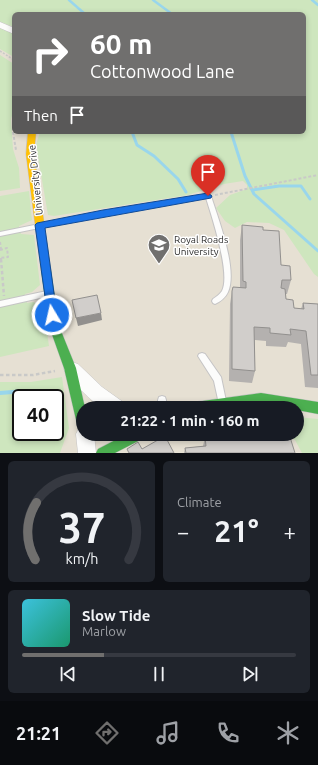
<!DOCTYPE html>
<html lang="en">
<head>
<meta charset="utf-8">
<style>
  body { margin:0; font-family:Ubuntu,sans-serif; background:#20242c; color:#f1f3f6; height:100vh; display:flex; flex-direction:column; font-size:15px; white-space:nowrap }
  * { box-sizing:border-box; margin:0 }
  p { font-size:13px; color:#9ea1a6 }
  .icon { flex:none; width:22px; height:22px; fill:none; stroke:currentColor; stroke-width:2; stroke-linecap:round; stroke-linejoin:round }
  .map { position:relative; height:453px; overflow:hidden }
  .drawer { display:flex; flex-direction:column; gap:8px; padding:8px; background:#0d0f14; flex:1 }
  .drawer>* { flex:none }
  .guide { position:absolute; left:12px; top:12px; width:294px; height:122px; border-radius:6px; box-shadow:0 2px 6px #0003; background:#706f6e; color:#fff; overflow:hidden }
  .speed { position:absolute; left:12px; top:389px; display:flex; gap:8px; font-size:20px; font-weight:700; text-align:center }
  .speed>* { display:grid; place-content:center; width:52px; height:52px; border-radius:50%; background:#171b24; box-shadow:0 2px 6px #0003; line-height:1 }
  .speed .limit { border:2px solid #111; border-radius:6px; background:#fff; color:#111 }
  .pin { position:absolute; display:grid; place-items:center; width:34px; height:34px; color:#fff; margin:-41px -17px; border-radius:50% 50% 50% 0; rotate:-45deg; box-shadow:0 0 4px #0007 }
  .pin .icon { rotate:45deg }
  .me { position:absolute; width:44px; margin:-22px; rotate:351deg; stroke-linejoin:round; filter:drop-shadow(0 0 3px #0008) }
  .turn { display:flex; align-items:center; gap:14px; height:84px; padding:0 12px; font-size:18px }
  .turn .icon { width:52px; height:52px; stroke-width:2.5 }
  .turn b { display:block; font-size:28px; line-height:34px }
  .then { display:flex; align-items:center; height:38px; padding:0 12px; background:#0003; gap:8px; font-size:15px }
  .big { font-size:30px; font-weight:700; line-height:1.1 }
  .drawer .widget { flex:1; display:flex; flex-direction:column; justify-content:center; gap:6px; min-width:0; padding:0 14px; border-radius:6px; background:#20242c }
  .drawer .dial { align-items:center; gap:0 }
  .dial svg { height:104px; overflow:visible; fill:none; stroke:#363941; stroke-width:7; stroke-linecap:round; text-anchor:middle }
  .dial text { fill:#f1f3f6; stroke:none }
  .song { display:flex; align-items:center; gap:12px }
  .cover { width:48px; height:48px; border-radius:6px; background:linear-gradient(135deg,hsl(190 70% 55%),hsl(160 70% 35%)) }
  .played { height:4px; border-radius:2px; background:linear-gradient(90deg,#706f6e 30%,#363941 30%) }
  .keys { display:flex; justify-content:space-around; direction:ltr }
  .heat { display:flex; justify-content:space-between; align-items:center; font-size:22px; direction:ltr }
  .drawer .tiles { flex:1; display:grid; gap:8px; grid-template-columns:1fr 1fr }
  .widget:last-child { grid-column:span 2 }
  .trip { position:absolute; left:76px; top:401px; width:228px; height:40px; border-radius:20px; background:#171b24; box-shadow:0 2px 6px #0003; font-weight:700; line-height:40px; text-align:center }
  .dock { display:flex; height:64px; justify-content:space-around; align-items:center; background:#090b0e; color:#9ea1a6 }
  .dock .icon { width:28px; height:28px }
  .dock .current { color:#706f6e }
  .dock b { font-size:18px; color:#f1f3f6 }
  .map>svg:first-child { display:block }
</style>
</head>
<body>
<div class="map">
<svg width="318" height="453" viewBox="0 0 318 453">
  <rect width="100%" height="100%" fill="#ece8e4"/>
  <path fill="#e6e0d3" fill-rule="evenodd" d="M0,0h318v453h-318zM14,14h290v118h-290zM21,398h34v34h-34zM83,408h214v26h-214z"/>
  <path fill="#cee6be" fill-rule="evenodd" d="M0,0h318v277l-4,-3 -30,-44 -15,-7 -22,-1 -12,6 -10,-7 -9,-13 14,-13 17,-6v-4l-4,-4 -19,3 -36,11 -134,21 -6,-1 -12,-70 4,-13h264v-118h-290v13l-14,-5z
    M0,28l14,6v23l-14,-8z
    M0,55l14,9v45l-3,10 2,30 6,19 1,20 -20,3z
    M29,191l3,29 -13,6 2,8 13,1 6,50 -8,7 -7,2 2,9 6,-1 10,4 6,40 -49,11v-161z
    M62,377l7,51 -9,25h-60v-71h31zM21,398h34v34h-34z
    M297,417l21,2v34h-16l-7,-13 -10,-6h12z"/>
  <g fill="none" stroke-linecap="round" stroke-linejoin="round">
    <path stroke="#99d6ec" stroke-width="2.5" d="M69,0l16,14
      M153,0l19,14
      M312,0l6,5"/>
    <path stroke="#99d6ec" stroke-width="3" d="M132,132l5,13 17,11 24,23 8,13
      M231,132l14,44 9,18 64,57
      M253,190l26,-4h22l9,13"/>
    <path stroke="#99d6ec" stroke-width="4" d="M0,393l25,-2"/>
    <g stroke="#c5c4c5" stroke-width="2">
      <path id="lane" d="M208,194l3,2c7,22 27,74 17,96 -2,5 -8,10 -13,12l-2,-1 -1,-2 1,-2c3,-2 7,-5 9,-8 9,-17 -10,-74 -16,-93l-103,17 -103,21v-4l103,-21z
        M47,291l2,1 1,2 -1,2 -49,11v-6z
        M202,353l3,1 16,23 5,24 -1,3 -3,1 -3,-1 -5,-23 -16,-25 1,-2z
        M162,396l3,1 1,3v8h-8v-8l1,-3z"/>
    </g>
    <g stroke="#c5c4c5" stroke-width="1">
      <path id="street" d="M0,22l14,6v6l-14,-6z
        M72,362l6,2 24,23 21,15 3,6c-7,0 -16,2 -22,0 -10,-3 -36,-30 -40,-39l2,-5z
        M83,426v8h11l2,19h-18l-2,-19 3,-6z"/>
    </g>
    <g stroke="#c5c4c5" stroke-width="1">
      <path id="fast" d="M46,266l3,1 2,3 8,56 17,42 9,40h-2v22l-4,-2 -2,-4 -13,-56 -15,-42 -8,-56 2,-3z
        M261,393l57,9v12l-21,-4v-2h-15l-21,-3 -25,3h-47l2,-4 4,-2z
        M127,434h19l-2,4 -29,15h-19l2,-4z"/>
    </g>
    <g stroke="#c5c4c5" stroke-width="1">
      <path id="slow" d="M28,132h8l-2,22 17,116 -2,3 -3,1 -3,-1 -2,-3 -15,-116z"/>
    </g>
    <path stroke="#c9c9c8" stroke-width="1.5" stroke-dasharray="2 1.5" stroke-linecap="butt" d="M0,51l14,9"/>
    <path stroke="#c9c9c8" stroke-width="2" stroke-dasharray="3 2" stroke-linecap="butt" d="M14,117l-1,15 3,18
      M215,195l103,-20
      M0,242l1,7
      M0,250l7,-2 1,9 -8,1
      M1,258v2"/>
    <path stroke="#c9c9c8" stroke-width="2.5" stroke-dasharray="3.5 2.5" stroke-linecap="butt" d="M1,259l3,37
      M0,375h33l22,-4"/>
    <use href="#lane" fill="#fcfcfb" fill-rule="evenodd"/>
    <use href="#street" fill="#fcfcfb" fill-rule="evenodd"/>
    <use href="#fast" fill="#4caf50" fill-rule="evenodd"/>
    <use href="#slow" fill="#ffc107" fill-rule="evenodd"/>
  </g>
  <path fill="#b4b1af" d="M242,225l21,5 18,35 10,15 -4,14h-2l1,5 8,9 7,1 2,-6 15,1v84l-13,-1 -4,-43 -13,-2 -2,5 -20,-1v-5l-11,-1v31l-3,12 -23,-2 1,-77 2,-13 8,-3v-48z
    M205,437l90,16h-111l1,-5 18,-2z"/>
  <path fill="#92908e" d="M101,313l1,7 -24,6 -2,-8z"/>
  <path fill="#d1cecb" stroke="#92908e" d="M242,225l21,2v3l16,1 2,34 9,1 1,14h-9l-1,8 4,1 1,10 7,1 1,8 10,1 -1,-6 15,1v71h-7l-5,-44 -16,-2 1,6 -21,-2v-5l-16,-1 1,44 -23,-2v-78l1,-4 13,1v-6l-3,-1z
    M97,295l4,18 -25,5 -4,-18z
    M233,434h56l6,19h-109l-1,-5 21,-2 -1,-9z
    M165,436l9,17h-45l-2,-4 11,-7 4,7z"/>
  <path fill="#1a73e8" stroke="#114b97" d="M208,193l4,3 -1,2 -166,30 12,87 -1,3 -4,1 -4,-1 -13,-93 2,-2 66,-13z"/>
  <defs>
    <g id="university-pin" transform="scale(1.15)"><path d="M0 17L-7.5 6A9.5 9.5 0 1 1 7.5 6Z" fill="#706f6e" stroke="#fff"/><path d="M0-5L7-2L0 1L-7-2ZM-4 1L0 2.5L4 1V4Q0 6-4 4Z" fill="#fff"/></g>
  </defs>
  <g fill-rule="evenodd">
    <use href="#university-pin" x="159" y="245"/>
  </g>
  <g text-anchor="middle" stroke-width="3" stroke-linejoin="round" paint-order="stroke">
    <g font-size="10" fill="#2e2e2e" stroke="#fff">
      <text transform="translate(35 180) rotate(-96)" y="4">University Drive</text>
    </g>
    <g font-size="10" fill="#2e2e2e" stroke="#fff" text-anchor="start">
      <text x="174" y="243">Royal Roads<tspan x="174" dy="12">University</tspan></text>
    </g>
  </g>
</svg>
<div class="speed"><div class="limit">40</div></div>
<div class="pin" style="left:208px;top:196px;background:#d93025"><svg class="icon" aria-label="arrive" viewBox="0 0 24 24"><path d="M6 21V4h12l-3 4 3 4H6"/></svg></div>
<svg class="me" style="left:52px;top:315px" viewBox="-20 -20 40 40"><circle r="17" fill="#1a73e8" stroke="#fff" stroke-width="3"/><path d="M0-11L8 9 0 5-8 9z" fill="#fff"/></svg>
<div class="trip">21:22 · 1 min · 160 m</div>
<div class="guide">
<div class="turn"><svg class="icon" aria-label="right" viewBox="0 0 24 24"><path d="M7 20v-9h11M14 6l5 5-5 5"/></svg><div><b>60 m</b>Cottonwood Lane</div></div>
<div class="then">Then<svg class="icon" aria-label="arrive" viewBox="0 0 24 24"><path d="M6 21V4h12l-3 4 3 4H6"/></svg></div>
</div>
</div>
<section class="drawer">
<div class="tiles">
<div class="widget dial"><svg viewBox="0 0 100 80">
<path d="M14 69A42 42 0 1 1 86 69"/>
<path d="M14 69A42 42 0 0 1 15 25" stroke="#706f6e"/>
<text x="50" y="56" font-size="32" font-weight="700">37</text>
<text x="50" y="72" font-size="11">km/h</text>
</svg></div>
<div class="widget"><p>Climate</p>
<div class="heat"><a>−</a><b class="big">21°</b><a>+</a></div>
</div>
<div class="widget">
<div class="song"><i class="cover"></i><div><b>Slow Tide</b><p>Marlow</p></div></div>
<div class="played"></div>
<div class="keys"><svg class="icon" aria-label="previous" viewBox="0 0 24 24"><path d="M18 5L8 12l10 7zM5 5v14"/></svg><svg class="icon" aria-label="pause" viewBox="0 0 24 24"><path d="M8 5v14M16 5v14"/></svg><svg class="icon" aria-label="next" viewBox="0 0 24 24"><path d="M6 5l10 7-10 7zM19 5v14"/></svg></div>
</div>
</div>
</section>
<nav class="dock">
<b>21:21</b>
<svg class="icon current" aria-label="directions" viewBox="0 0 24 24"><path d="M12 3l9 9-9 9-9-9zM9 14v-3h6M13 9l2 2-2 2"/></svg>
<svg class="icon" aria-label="music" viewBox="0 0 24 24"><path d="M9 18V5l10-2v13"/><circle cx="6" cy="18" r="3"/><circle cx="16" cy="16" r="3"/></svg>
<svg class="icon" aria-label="phone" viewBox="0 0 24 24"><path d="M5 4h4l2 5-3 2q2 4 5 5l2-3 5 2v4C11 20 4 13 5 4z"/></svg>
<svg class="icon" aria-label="climate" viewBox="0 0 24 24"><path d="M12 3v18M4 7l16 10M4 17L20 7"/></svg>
</nav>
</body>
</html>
